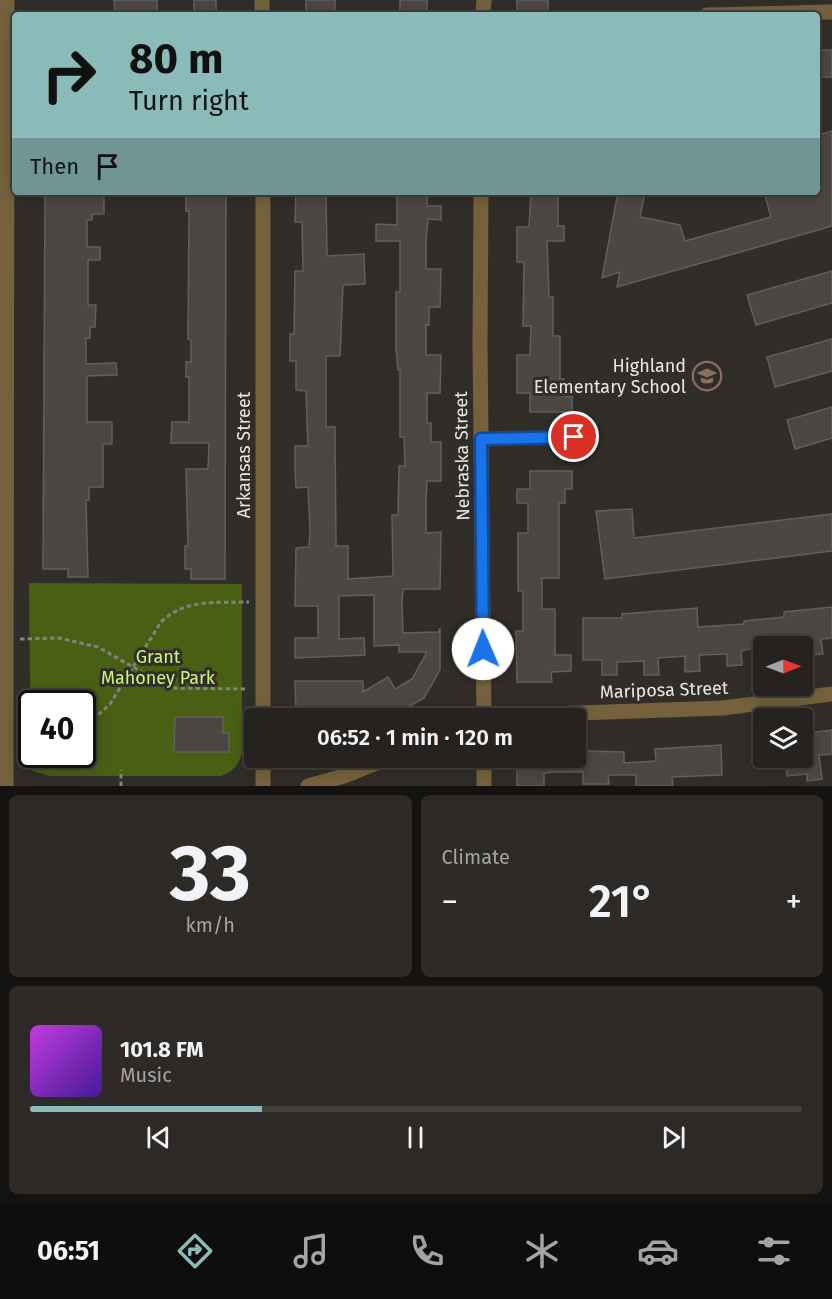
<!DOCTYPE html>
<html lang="en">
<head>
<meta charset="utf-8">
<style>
  body { margin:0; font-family:"Fira Sans",sans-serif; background:#2d2a28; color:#f1f3f6; height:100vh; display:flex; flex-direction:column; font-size:22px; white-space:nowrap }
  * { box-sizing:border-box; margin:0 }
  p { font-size:20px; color:#a3a4a4 }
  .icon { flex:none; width:33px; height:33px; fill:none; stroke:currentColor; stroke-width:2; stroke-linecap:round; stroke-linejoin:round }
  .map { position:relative; height:786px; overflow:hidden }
  .side { display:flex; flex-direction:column; gap:9px; padding:9px; background:#141311; flex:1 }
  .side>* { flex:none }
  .guide { position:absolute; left:12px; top:12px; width:808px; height:183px; border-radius:6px; box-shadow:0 3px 15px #0003,0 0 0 2px #423f3d; background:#8bbbb9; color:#111; overflow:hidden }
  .needle { width:39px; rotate:89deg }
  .tools { position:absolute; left:753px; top:636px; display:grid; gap:12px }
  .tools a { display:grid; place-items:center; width:60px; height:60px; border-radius:6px; background:#25221f; box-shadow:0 3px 15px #0003,0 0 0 2px #423f3d; font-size:30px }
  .speed { position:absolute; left:18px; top:690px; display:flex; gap:12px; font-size:30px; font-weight:700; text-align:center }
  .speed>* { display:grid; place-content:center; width:78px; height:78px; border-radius:50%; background:#25221f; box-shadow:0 3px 15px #0003,0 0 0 2px #423f3d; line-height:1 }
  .speed .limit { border:3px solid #111; border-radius:9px; background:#fff; color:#111 }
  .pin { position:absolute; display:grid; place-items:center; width:51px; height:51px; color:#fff; margin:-26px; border:3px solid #fff; border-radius:50%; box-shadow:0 2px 6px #0007 }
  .me { position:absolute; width:66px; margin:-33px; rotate:359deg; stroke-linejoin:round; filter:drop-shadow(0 0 4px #0008) }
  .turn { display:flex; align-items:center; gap:21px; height:126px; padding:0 18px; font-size:27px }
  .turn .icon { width:78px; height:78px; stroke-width:2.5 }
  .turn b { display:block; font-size:42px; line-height:51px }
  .then { display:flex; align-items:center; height:57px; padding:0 18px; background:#0003; gap:12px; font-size:22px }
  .big { font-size:45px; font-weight:600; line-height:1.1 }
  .side .widget { flex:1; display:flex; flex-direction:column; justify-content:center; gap:9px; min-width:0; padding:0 21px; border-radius:9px; background:#2d2a28 }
  .side .dial { align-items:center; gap:0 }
  .dial b { font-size:78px; line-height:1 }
  .song { display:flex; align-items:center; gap:18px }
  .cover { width:72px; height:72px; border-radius:9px; background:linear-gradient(135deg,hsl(290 70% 55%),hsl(260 70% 35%)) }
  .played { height:6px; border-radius:3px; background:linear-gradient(90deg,#8bbbb9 30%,#423f3d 30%) }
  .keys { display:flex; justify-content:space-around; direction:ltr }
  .heat { display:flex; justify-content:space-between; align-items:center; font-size:33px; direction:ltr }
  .side .tiles { flex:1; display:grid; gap:9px; grid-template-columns:1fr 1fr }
  .widget:last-child { grid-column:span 2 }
  .trip { position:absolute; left:244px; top:708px; width:342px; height:60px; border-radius:6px; background:#25221f; box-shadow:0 3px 15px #0003,0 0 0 2px #423f3d; font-weight:600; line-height:60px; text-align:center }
  .menu { display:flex; height:96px; justify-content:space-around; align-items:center; background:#0f0e0c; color:#a3a4a4 }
  .menu .icon { width:42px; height:42px }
  .menu .current { color:#8bbbb9 }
  .menu b { font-size:27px; color:#f1f3f6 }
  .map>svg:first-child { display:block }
</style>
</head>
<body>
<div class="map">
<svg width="832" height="786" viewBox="0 0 832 786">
  <rect width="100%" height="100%" fill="#312e29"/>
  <path fill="#496014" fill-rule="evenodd" d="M29,583l213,1v169c-4,13 -9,19 -22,23h-171l-18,-6zM32,704h50v50h-50z"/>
  <path fill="#4c4742" stroke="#645f5a" stroke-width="1.5" d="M114,0h43v15h-42z
    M194,0h22v15h-22z
    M306,0h29v15h-29z
    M400,0h27v15h-27z
    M517,0h31v14h-31z
    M818,50h14v27h-14z
    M832,131v95l-215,61 3,-15 -18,6 16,-86h27l-5,25 40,8 5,16 86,-24 -7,-25h54v-57z
    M45,192h59v22h-12v6h-5v27h13v13h-12v45h8l-1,22h-5v11h-4v26l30,-1 1,12 -30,1v46h25v22h-9v43h-14v13h-3l2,77h-20v-8h-25z
    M186,192h40l-1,387h-34v-10h-6v-23h3l-2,-77h22l1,-26h-38l1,-21h17v-45h-3v-15h5v-22l-3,-1 1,-128h-3z
    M296,192h30l1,64 37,-2 1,30 -22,1 -3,71h-14v71h9l1,119h12v33l45,-3 -1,-61h6l1,-49h6l-1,-29h-4v-67h-2l-2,-23v-55h4v-51h-24v-17l21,1v-33h30v14h14v14l-13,-1 -2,22v28h15l-1,38h-11v18h-3v30h15l-1,38h-13v30h4v19h10v39h-14l-1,19v33l15,-1 -1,57h-37l-1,13 1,31 35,-1 2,-3v41l-16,28 -35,20h-93l-1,-37h68v11l25,-15 7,12 17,-10 15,-27h-28v-7l-25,1v-51l-35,1v43l25,-1 1,17 -70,3v-20h23v-32h-23l1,-58 13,-1 1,-17 -2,-43 -12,1 -1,-17v-25h13l-2,-55 -10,-1v-29h-6v-27h4l1,-63h8l-1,-49h-7z
    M531,192h27v34h6v15h-17l2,56h4v39h7v43h4v17h8v16h-42v-19h-13v-38h13l1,-29h-8l1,-64h-7v-35h12z
    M832,271v32l-76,22 -9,-30z
    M832,339v32l-57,16 -8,-30z
    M832,407v31l-37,11 -8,-29z
    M530,471h42v18h-7v14h-6v75h-17v31h13v46h16v16l-20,1 1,10h-35l-1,-51h7v-40h-5v-58h10v-30h-11v-14h13z
    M632,509l2,29 198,-24v37l-227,28 -9,-68z
    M832,607v31l-11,1 2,15 -14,1 -2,-12 -43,3 -23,5 1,14 -15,1v-12l-28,1 1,16 -15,1v-16l-27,2 1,17h-15v-14l-27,1v13h-15v-15h-19v-42h39v-4l75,-6 1,19 46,-3v-3l40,-4v-5z
    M175,717h48v16h6v19h-55z
    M832,730v24l-13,1 3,24 -15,2v-7l-20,2 -2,-18h17v-24z
    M721,745l1,30 -50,2 1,9h-37v-11h-28l1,9h-26v-12h-29l-10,1v13h-27v-28h66v-7l41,1v11l32,-2 -1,-12z"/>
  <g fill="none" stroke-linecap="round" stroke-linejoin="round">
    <path stroke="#84827d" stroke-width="3" stroke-dasharray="4.5 3" stroke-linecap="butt" d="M20,639l39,-1 39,9 72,41 77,1
      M82,730l28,-26 51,-82c25,-24 56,-19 88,-20
      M21,747h11
      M121,786v-16"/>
    <path stroke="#75623d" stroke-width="8" d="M481,439l93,-2"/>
    <path stroke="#75623d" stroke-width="15" d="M262,0v15
      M707,15l125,-3
      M263,192v526
      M263,758v28
      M484,758v28
      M6,786l1,-786"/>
    <path stroke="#75623d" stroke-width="15" d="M483,15l1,-15
      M481,192l-1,153 4,373
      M498,718l52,-4 173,-6 109,-14
      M308,786l36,-10 45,-18"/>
  </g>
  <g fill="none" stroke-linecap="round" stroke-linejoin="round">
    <g stroke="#114b97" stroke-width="15">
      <path id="route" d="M483,649l-2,-210 93,-2"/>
    </g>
    <use href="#route" stroke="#1a73e8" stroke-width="10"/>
  </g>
  <defs>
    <g id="school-ring" transform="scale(1.5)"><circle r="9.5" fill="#312e29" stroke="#8d6e63" stroke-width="1.5"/><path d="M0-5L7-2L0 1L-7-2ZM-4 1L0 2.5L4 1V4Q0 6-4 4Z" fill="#8d6e63"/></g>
  </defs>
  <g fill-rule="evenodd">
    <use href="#school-ring" x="707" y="376"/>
  </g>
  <g text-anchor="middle" stroke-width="6" stroke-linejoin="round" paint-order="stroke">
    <g font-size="18" fill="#e9e7e3" stroke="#312e29" text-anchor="end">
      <text x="686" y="372">Highland<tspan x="686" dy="21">Elementary School</tspan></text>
    </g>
    <g font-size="18" fill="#e9e7e3" stroke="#312e29">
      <text transform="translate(244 455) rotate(-90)" y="6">Arkansas Street</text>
      <text transform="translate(462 456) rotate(-91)" y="6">Nebraska Street</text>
      <text transform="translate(664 690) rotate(-2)" y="6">Mariposa Street</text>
    </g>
    <g font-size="18" fill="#cbf579" stroke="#312e29">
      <text x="158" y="663">Grant<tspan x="158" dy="21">Mahoney Park</tspan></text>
    </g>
  </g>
</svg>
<div class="tools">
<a><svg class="needle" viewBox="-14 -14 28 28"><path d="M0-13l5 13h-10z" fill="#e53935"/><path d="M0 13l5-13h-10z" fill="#a3a4a4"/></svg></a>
<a><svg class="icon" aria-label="layers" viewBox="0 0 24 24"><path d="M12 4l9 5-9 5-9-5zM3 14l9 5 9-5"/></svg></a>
</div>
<div class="speed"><div class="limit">40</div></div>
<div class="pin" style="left:574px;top:437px;background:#d93025"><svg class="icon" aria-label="arrive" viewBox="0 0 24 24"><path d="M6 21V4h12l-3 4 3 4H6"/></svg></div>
<svg class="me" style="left:483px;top:649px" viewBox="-20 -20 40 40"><circle r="19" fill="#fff"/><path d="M0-13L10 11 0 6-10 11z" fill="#1a73e8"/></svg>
<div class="trip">06:52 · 1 min · 120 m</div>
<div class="guide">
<div class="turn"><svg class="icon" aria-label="right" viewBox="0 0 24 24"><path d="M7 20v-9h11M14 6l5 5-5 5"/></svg><div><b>80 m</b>Turn right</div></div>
<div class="then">Then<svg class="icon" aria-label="arrive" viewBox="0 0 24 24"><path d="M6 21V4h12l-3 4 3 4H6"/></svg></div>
</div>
</div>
<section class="side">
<div class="tiles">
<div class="widget dial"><b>33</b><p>km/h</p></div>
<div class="widget"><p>Climate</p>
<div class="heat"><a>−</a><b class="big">21°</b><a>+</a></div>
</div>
<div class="widget">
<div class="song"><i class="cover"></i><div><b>101.8 FM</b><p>Music</p></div></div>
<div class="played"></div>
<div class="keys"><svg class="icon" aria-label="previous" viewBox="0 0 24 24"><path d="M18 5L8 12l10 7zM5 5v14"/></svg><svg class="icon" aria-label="pause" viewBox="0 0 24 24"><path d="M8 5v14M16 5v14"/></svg><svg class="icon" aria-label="next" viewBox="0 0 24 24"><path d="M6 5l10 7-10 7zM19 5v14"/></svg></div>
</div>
</div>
</section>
<nav class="menu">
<b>06:51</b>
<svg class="icon current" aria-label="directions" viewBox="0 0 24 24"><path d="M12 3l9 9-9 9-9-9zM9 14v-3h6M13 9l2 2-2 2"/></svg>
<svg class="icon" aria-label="music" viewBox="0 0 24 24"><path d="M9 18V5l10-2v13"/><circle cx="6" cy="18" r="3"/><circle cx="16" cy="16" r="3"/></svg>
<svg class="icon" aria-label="phone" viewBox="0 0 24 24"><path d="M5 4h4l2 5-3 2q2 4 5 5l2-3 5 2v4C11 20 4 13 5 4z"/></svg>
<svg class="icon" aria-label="climate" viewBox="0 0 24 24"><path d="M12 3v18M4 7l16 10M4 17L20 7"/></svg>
<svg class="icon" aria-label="car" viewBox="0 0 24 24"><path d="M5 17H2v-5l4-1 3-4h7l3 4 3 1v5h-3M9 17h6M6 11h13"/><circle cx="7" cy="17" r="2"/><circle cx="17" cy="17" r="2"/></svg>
<svg class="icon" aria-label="filters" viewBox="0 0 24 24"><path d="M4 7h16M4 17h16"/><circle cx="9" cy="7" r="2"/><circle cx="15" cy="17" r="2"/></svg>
</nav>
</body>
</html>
